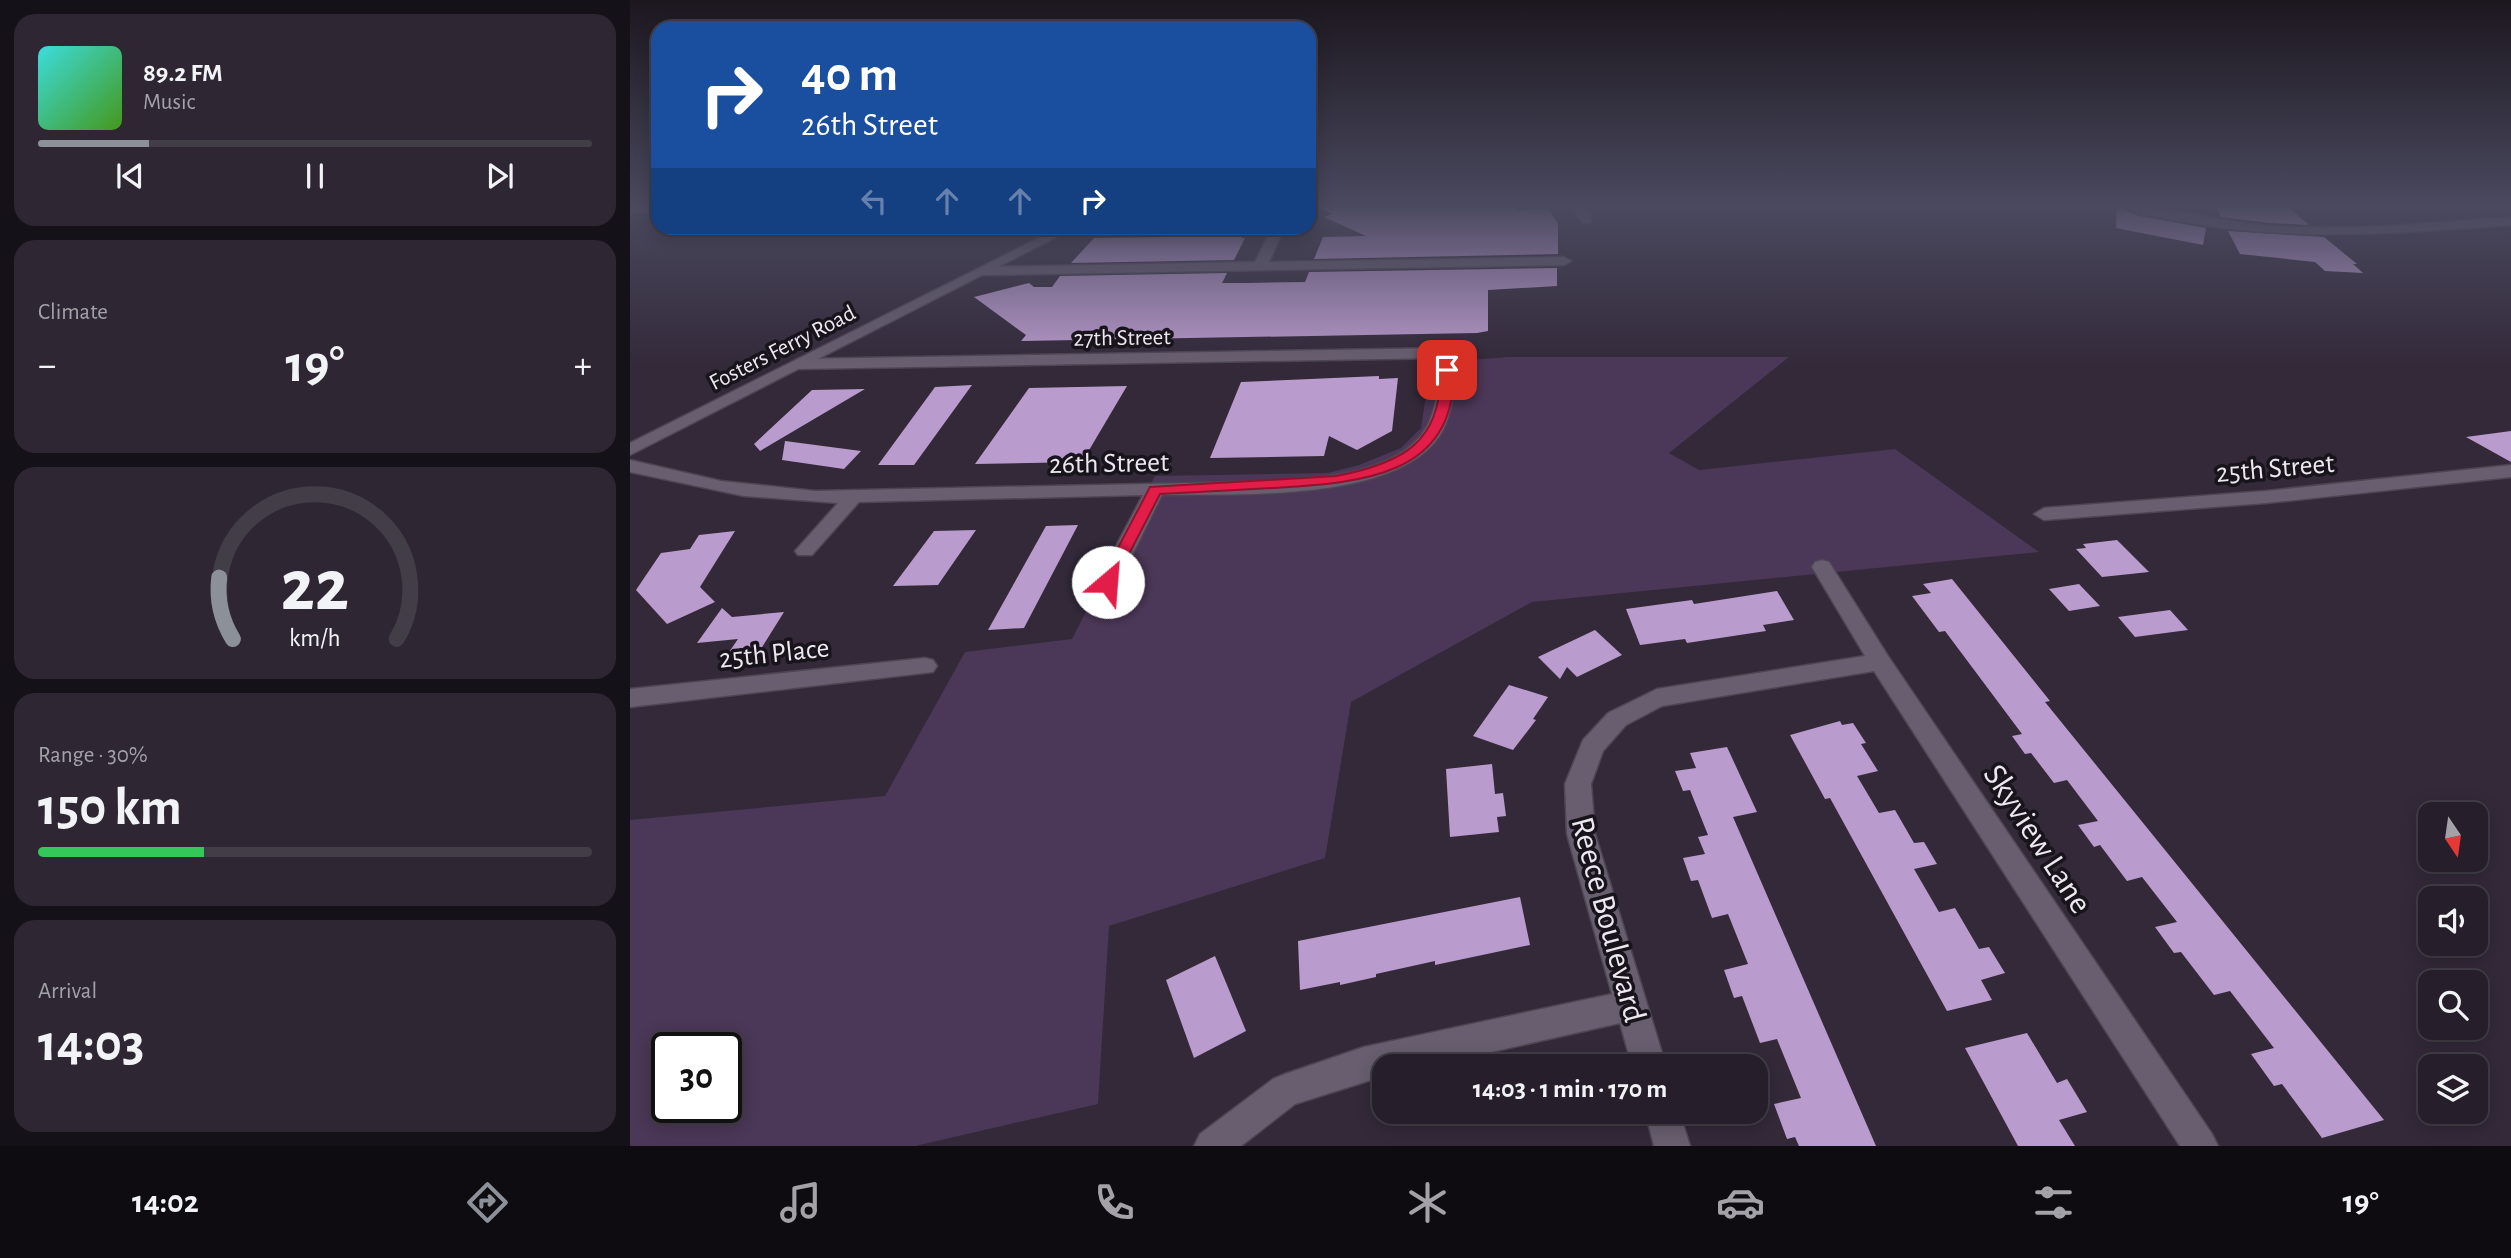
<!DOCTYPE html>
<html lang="en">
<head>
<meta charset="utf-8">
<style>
  body { margin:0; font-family:"Alegreya Sans",sans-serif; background:#2e2733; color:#f1f3f6; height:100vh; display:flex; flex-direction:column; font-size:26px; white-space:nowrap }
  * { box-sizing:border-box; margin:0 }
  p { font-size:23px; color:#a4a2a9 }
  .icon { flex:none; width:38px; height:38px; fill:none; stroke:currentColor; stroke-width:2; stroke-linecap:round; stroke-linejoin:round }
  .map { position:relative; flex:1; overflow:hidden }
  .panel { display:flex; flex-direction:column; gap:14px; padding:14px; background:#151118; width:630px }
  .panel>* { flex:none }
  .hud { position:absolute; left:21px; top:21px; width:665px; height:214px; border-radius:21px; box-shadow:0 4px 18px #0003,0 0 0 2px #423d47; background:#1a4fa0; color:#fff; overflow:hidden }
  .needle { width:46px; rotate:167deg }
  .tools { position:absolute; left:1788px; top:802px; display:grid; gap:14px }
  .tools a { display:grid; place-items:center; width:70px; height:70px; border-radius:14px; background:#261f2b; box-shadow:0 4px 18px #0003,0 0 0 2px #423d47; font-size:35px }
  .speed { position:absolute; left:21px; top:1032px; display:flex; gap:14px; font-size:35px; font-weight:700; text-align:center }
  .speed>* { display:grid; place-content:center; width:91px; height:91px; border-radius:50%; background:#261f2b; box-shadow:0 4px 18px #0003,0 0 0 2px #423d47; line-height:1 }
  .speed .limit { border:4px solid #111; border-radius:10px; background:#fff; color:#111 }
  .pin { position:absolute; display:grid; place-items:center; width:60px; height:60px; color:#fff; margin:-30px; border-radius:14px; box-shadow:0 4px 10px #0006 }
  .me { position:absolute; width:77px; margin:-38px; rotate:27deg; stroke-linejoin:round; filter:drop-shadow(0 0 5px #0008) }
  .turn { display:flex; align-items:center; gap:24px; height:147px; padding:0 35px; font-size:32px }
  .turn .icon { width:91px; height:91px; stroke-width:2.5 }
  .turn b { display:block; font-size:49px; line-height:60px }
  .lanes { display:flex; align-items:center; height:66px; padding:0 35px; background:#0003; justify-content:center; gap:35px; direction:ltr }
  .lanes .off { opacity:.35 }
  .big { font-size:52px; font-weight:600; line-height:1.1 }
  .panel .card { flex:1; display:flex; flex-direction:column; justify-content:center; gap:10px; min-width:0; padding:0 24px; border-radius:21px; background:#2e2733 }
  .panel .dial { align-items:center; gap:0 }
  .dial svg { height:182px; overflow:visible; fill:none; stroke:#423d47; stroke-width:7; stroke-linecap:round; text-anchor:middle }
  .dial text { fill:#f1f3f6; stroke:none }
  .song { display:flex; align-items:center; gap:21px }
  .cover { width:84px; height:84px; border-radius:10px; background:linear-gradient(135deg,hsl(180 70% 55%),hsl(100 70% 35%)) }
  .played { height:7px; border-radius:4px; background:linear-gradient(90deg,#8c9099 20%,#423d47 20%) }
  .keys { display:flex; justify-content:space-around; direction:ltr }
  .heat { display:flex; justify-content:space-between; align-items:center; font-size:38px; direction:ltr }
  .charge { height:10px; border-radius:5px; background:linear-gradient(90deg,#34c759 30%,#423d47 0) }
  .trip { position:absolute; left:742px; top:1054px; width:396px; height:70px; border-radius:21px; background:#261f2b; box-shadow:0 4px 18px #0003,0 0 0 2px #423d47; font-weight:600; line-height:70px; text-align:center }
  .tab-bar { display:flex; height:112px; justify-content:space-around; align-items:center; background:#0f0c11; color:#a4a2a9 }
  .tab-bar .icon { width:49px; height:49px }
  .tab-bar .on { color:#8c9099 }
  .tab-bar b { font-size:32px; color:#f1f3f6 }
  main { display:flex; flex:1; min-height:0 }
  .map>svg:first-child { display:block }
</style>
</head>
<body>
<main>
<section class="panel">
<div class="card">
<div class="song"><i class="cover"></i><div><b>89.2 FM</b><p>Music</p></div></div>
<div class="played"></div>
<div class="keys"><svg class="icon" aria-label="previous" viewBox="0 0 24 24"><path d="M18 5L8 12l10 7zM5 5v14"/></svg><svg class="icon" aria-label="pause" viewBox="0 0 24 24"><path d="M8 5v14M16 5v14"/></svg><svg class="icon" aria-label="next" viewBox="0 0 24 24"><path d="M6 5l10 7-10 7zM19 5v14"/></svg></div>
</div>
<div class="card"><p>Climate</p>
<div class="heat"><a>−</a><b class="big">19°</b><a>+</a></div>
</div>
<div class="card dial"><svg viewBox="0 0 100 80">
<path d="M14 69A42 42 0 1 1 86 69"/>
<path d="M14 69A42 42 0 0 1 8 42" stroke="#8c9099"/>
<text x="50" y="56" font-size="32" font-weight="700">22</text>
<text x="50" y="72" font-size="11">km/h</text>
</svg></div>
<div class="card"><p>Range · 30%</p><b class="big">150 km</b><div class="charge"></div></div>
<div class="card"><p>Arrival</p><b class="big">14:03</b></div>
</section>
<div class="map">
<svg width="1881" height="1146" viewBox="0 0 1881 1146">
  <rect width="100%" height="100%" fill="#332939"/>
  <path fill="#4b3757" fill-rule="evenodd" d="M878,357h281l-120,96 30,17 196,-21 144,103 -507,50 -181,100 -26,156 -216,68 -11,178 -183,42h-285v-326l255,-24 80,-144 107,-13 83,-163 173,-3 31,-8 42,-17 20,-20 10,-65zM37,1048h59v60h-59z"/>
  <path fill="#ba9bcd" d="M686,206h200v5l32,-3 10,16v30l-244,5 9,-22 43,-1 -42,-19 8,-3z
    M1487,206l22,10 67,12 -3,17 -87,-17z
    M1586,206h71l22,19 -39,-2 -49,-6z
    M1598,231l96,6 33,27h-4l10,9 -38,-2 -10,-9 -75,-8z
    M613,236l-2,2h4l-11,22 -163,3 23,-25z
    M927,268v18l-69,4v41l-11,2 -456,8 5,-6 -52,-38 55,-14 5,4h18l8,-11 167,-3 -5,10h25l58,-1 4,-10z
    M749,376v3l19,-1 -6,53 -35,19 -28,-14 -5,20 -114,2 31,-76z
    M342,385l-58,80h-36l57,-78z
    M497,386l-45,76 -107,2 54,-76z
    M235,389l-105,62 -6,-7 58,-54z
    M1881,431v31l-45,-25z
    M155,441l76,10 -17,18 -62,-9z
    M448,525l-54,103 -36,2 58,-104z
    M346,530l-38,55 -45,1 41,-55z
    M105,531l-35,56 15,15 -48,22 -31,-34 25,-37 29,-4 9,-14z
    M1487,540l32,32 -47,5 -26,-28 10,-1 -3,-4z
    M1322,579l98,122 -5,1 339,418 -62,18 -40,-54 -8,2 -23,-32 23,-6 -44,-57 -16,4 -33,-43 -7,1 -19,-26 22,-5 -35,-45 -15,4 -27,-36 -6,2 -16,-22 20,-4 -31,-41 -13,3 -23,-30 -6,1 -13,-18 10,-2 -77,-103 -6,1 -27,-36 19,-3 -8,-9z
    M1449,584l21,22 -31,5 -20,-22z
    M1147,591l17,29 -31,5 3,6 -79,12 -2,-4 -45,6 -14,-36 66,-9 2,4z
    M92,608l10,9 52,-5 -25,40 -32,3 11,-16 -41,4z
    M1540,610l18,20 -53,7 -17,-20z
    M965,630l27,25 -45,22 -10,-10 -7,12 -22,-22z
    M879,685l39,12 -15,22 3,1 -23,30 -40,-14z
    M1210,721l2,4 11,-2 13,20 -5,1 17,27 -21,5 22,37 16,-3 19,33 10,-1 13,22 -23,5 25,43 16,-4 24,41 10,-2 16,26 -24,7 11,20 -45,11 -117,-213 -5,1 -35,-64z
    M1097,747l30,65 -24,5 143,329h-77l-4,-9 -8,2 -13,-35 27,-6 -24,-59 -17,4 -18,-47 -8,2 -10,-28 24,-6 -20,-50 -16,4 -14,-38 -7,1 -8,-23 22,-4 -7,-17 10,-2 -18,-45 -7,1 -8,-20 21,-3 -6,-15z
    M862,764l3,30 8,-1 3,23 -9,1 2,15 -49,5 -4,-68z
    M890,897l10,48 -95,20v-4l-59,13v3l-36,8v-3l-40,8 -2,-49z
    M585,956l31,75 -52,27 -28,-78z
    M1397,1033l30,50 10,-4 20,33 -28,8 16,26h-57l-53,-98z"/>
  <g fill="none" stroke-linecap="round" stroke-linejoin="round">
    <g stroke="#4e4552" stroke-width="3">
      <path id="minor" d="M0,206h28v6l-28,1z
        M942,206h12l8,14 -2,3h-8z
        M1492,206c50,0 99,17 148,20 80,5 161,-3 241,-9v8c-113,8 -225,18 -337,-5 -16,-3 -39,-5 -52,-14z
        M642,228h12l-15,34 295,-5 7,4 -7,4 -582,10 -7,-4 7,-4 273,-5z
        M816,348l8,5c1,27 1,55 -12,79 -42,72 -207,61 -280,63l-43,87 -3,5h-16l-3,-5 46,-87 -284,7 -47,53h-14l-3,-4 43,-48 -94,-7 -114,-24v-12l91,21 94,10 463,-10c47,-3 128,-9 151,-59 9,-20 9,-43 9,-64l-640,11 -8,-5 8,-5z
        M1881,465v12l-245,26 -222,17 -10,-6 10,-6 222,-17z
        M1192,560l7,2 59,94 324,478 6,12h-38l-306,-475 -212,35 -36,19 -23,26 -12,33 4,50 71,232h-34l-12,-43 -191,43h-45v10l-89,28 -54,42h-47l6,-12 73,-55 12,-5 79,-27 248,-53 -45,-160 -2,-50 18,-44 25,-27 49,-24 208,-33 -53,-89 3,-5z
        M295,658l8,2 4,6 -4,6 -303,35v-18z
        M1015,1111h34l11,35h-36z"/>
    </g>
    <g stroke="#4e4552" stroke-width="3">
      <path id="tertiary" d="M429,228h15l-444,227v-12z"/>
    </g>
    <use href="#minor" fill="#685e6f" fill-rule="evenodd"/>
    <use href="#tertiary" fill="#685e6f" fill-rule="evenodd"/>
  </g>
  <linearGradient id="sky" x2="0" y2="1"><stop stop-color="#1c171f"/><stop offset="0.56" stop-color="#4a495f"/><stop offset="1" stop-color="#4a495f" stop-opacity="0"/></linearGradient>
  <rect width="1881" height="367" fill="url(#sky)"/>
  <path fill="#e11d48" stroke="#92132f" stroke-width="2" d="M817,367l6,3c5,109 -99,113 -180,118 -38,2 -75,4 -113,6l-47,91 -5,2 -8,-5 50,-95 186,-11c64,-12 107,-33 104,-106z"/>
  <g text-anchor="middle" stroke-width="7" stroke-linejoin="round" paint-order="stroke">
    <g font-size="23" fill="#eee7f2" stroke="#18141b">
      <text transform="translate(492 337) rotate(-1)" y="8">27th Street</text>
      <text transform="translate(152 347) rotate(-27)" y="8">Fosters Ferry Road</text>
    </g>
    <g font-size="28" fill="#eee7f2" stroke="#18141b">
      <text transform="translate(479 462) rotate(-1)" y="10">26th Street</text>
      <text transform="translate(1645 467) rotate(-5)" y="10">25th Street</text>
      <text transform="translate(144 652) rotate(-6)" y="10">25th Place</text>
    </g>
    <g font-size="33" fill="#eee7f2" stroke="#18141b">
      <text transform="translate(1409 838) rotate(57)" y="12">Skyview Lane</text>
      <text transform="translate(980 919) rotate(75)" y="12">Reece Boulevard</text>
    </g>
  </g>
</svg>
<div class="tools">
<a><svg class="needle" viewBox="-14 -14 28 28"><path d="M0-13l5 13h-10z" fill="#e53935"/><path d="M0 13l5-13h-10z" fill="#a4a2a9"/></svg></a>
<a><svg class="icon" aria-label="sound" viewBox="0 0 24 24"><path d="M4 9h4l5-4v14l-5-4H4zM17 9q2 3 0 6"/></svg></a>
<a><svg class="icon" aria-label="search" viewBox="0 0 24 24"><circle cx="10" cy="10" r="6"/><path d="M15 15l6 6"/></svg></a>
<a><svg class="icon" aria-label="layers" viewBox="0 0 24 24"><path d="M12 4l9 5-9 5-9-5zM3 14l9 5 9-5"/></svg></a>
</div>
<div class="speed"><div class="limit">30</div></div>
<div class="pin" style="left:817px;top:370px;background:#d93025"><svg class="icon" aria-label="arrive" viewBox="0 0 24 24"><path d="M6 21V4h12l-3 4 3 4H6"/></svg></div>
<svg class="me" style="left:478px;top:582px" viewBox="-20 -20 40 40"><circle r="19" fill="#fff"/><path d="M0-13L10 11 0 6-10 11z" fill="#e11d48"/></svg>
<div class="trip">14:03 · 1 min · 170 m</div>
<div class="hud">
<div class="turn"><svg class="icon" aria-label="right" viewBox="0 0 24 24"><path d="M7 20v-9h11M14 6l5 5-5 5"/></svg><div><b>40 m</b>26th Street</div></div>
<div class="lanes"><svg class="icon off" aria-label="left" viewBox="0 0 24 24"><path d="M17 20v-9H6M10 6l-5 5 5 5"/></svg><svg class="icon off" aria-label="ahead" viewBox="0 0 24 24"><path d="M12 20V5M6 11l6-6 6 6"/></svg><svg class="icon off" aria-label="ahead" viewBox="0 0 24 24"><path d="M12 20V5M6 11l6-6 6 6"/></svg><svg class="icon" aria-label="right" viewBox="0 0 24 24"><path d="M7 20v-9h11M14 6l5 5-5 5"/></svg></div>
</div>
</div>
</main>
<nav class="tab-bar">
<b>14:02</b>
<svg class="icon on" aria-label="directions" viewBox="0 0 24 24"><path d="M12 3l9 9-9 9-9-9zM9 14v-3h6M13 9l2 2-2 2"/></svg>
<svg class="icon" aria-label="music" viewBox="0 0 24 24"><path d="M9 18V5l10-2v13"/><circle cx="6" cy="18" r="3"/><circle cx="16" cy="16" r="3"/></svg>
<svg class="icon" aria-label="phone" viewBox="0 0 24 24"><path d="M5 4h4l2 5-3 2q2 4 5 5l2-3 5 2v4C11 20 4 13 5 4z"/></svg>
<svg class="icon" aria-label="climate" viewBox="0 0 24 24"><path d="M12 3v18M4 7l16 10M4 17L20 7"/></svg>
<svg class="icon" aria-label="car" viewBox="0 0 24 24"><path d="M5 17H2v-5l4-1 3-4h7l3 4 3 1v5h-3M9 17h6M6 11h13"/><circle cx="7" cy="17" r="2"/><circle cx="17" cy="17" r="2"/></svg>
<svg class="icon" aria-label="filters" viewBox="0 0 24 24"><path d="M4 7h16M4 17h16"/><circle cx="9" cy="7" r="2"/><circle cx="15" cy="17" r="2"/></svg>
<b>19°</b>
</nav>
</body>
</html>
